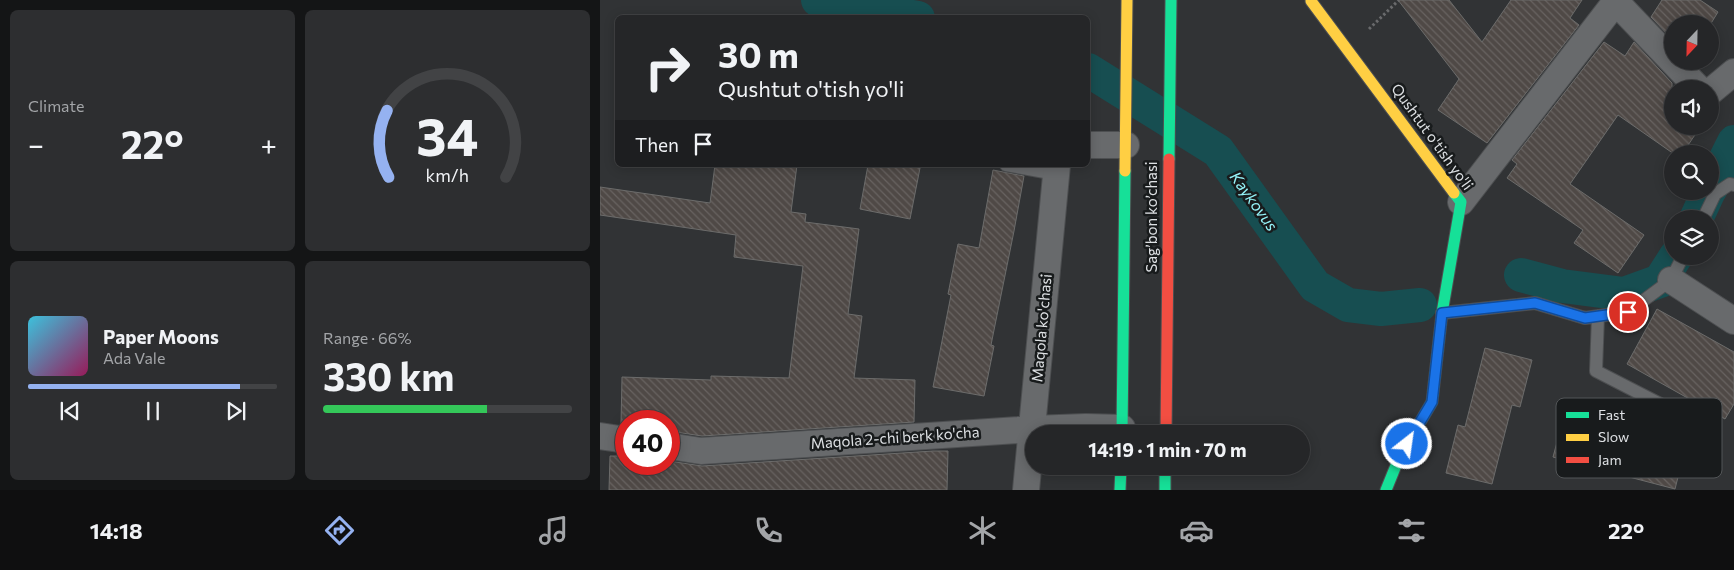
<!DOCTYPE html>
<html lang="en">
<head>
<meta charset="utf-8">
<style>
  body { margin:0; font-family:Commissioner,sans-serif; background:#2d2e30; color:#f1f3f6; height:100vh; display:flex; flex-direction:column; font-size:19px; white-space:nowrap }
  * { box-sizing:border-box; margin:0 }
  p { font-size:16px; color:#a3a5a8 }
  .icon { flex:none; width:28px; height:28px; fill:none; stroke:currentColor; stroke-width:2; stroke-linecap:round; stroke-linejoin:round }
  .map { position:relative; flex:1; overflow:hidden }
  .details { display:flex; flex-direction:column; gap:10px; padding:10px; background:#141516; width:600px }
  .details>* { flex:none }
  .hud { position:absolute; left:15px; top:15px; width:475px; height:152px; border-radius:8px; box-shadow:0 2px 12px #0003,0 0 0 1px #424345; background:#252628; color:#f1f3f6; overflow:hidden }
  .needle { width:32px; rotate:202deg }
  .buttons { position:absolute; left:1064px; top:15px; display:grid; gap:10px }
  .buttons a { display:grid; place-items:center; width:55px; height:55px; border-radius:50%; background:#252628; box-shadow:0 2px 12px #0003,0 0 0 1px #424345; font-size:25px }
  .speed { position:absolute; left:15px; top:410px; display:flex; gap:10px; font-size:25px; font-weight:700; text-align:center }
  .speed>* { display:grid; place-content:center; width:65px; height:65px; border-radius:50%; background:#252628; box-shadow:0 2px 12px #0003,0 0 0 1px #424345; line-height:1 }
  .speed .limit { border:8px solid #d22; background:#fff; color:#111 }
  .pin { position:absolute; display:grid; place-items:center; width:42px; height:42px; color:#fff; margin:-21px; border:2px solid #fff; border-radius:50%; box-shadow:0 1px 5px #0007 }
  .me { position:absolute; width:55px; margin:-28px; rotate:30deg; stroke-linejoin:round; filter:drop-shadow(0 0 4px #0008) }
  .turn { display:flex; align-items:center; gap:18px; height:105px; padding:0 20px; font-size:22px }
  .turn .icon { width:65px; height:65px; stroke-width:2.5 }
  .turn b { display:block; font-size:35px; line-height:42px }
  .then { display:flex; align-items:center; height:48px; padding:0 20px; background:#0003; gap:10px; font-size:19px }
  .big { font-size:38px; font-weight:700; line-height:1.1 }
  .details .tile { flex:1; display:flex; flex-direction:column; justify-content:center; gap:8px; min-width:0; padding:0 18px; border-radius:8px; background:#2d2e30 }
  .details .dial { align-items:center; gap:0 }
  .dial svg { height:130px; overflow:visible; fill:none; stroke:#424345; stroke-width:7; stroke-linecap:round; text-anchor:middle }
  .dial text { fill:#f1f3f6; stroke:none }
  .song { display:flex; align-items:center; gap:15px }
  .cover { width:60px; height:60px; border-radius:8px; background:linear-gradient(135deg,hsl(190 70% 55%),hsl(330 70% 35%)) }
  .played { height:5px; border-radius:2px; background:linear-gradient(90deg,#95b2f1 85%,#424345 85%) }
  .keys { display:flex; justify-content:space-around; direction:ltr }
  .heat { display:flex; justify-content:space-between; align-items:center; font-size:28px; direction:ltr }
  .charge { height:8px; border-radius:4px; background:linear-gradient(90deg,#34c759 66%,#424345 0) }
  .details .tiles { flex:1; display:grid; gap:10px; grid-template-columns:repeat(2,1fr) }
  .trip { position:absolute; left:425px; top:425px; width:285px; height:50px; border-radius:25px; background:#252628; box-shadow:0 2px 12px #0003,0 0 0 1px #424345; font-weight:700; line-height:50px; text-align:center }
  .tab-bar { display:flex; height:80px; justify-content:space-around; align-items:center; background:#0f0f10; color:#a3a5a8 }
  .tab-bar .icon { width:35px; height:35px }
  .tab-bar .selected { color:#95b2f1 }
  .tab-bar b { font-size:22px; color:#f1f3f6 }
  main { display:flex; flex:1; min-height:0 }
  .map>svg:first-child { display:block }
</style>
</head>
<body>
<main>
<section class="details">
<div class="tiles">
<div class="tile"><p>Climate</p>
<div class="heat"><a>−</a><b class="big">22°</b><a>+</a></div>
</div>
<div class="tile dial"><svg viewBox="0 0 100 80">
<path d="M14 69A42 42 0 1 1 86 69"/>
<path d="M14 69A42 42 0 0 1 13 28" stroke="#95b2f1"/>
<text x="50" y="56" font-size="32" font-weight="700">34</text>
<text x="50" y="72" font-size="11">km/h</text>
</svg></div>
<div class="tile">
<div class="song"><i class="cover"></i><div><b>Paper Moons</b><p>Ada Vale</p></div></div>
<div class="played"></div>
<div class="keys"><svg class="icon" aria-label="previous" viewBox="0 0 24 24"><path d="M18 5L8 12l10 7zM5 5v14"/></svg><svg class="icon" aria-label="pause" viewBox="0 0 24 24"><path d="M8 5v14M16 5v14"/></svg><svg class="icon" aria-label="next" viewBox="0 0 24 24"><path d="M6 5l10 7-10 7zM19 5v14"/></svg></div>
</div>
<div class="tile"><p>Range · 66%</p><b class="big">330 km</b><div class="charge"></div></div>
</div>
</section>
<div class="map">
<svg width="1134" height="490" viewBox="0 0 1134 490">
  <defs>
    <pattern id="building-back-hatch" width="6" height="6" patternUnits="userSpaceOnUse" patternTransform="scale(1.25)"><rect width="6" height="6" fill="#4f4946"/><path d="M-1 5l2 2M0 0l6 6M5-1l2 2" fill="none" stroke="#686361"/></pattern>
  </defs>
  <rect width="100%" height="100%" fill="#313335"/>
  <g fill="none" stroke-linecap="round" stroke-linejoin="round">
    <path stroke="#174e51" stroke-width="34" d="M218,0l100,18
      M488,70l130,81 97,135 33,19 33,4 39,-4
      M1110,190l24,-48
      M1096,219l13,-28
      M921,275l41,11 62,8 36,-13 16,-25"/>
  </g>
  <path fill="url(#building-back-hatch)" stroke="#6c6c6b" d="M798,0h51l33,42 29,-42h71l-12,18 9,7 -92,118 -49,-33 21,-31z
    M1062,0h38l18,12 -8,13 -38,-1v15l-21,-22z
    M1004,42l21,14 9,-14 38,41v43h29l-19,28h-8l-56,-39 -48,69 74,51 -26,38 -44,-30 9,-13 -76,-52 10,-14 -5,-4z
    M115,165h82l-6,47 15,2 -1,8 54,7 -11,85 14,2 -8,62 61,2 -1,42 -212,14 -33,-5v-10h-43v4l-5,-1 1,-47 89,3v-4l78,2 14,-112 -69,-9 2,-22 -136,-20v-28l110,16z
    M268,165h37l15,3 -10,51 -50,-10z
    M393,170l31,6 -10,55 -23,114 3,1 -10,50 -51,-9 18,-92 -3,-1 10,-50 21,4z
    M1057,309l77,43v52l-9,15 -98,-55z
    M885,348l47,12 -12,47 -8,-2 -20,79 -46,-11 12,-48 7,2z
    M966,409l121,32 -12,48 -122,-32z
    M333,451h15l-1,39h-338l1,-34h10v-2l6,1v9h43v-3l33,5z"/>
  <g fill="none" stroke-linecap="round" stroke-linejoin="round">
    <g stroke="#4d4f51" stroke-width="14">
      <path id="lane" d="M406,165l50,9
        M1103,219l12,-25 15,-10 4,1
        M842,313l93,-10 50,15 43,-6 43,-32 12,-24
        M998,316l-2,55 76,39"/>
    </g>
    <g stroke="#4d4f51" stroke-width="28">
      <path id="street" d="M1016,2l83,87
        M1110,92l24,-20
        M488,145h38
        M861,202l156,-202
        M1071,280l63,41
        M0,436l26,4
        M69,446l32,5 332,-22 53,-2 36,1
        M426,490l31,-325"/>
    </g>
    <g stroke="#4d4f51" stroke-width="13">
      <path id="fast" d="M569,159l2,-159
        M522,434l3,-263
        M565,466v24
        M520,490l1,-24
        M786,490l13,-32 33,-56 10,-89 19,-111 -7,-9"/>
    </g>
    <g stroke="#4d4f51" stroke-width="13">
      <path id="slow" d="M711,1l143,192
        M525,171l2,-171"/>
    </g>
    <g stroke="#4d4f51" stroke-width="13">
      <path id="jam" d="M566,434l3,-275"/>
    </g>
    <path stroke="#696a6c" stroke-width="3" stroke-dasharray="2.5 2.5" stroke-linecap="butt" d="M769,29l30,-29"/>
    <use href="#lane" stroke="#686a6c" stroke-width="12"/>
    <use href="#street" stroke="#686a6c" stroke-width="26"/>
    <use href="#fast" stroke="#16e098" stroke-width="11"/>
    <use href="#slow" stroke="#ffcf43" stroke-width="11"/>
    <use href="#jam" stroke="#f24e42" stroke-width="11"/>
  </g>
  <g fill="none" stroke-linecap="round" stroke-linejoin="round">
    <g stroke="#114b97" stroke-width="12">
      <path id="route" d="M807,444l25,-42 10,-89 93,-10 50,15 43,-6"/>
    </g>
    <use href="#route" stroke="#1a73e8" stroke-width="9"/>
  </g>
  <g text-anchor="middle" stroke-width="5" stroke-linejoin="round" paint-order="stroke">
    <g font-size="15" fill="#dee1e4" stroke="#181b1c">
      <text transform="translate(832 137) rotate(54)" y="5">Qushtut o'tish yo'li</text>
      <text transform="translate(552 217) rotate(-90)" y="5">Sag’bon ko’chasi</text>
      <text transform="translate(442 328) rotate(-85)" y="5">Maqola ko'chasi</text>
      <text transform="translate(295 438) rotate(-4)" y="5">Maqola 2-chi berk ko'cha</text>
    </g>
    <g font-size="16" font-style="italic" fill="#96f5fa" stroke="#181b1c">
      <text transform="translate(654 201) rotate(54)" y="6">Kaykovus</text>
    </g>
  </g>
  <rect x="956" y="398" width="166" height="80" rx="8" fill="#181b1c" stroke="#535658" stroke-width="1"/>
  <rect x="966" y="412" width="23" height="6" fill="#16e098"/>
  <rect x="966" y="434" width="23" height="7" fill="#ffcf43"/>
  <rect x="966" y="457" width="23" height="6" fill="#f24e42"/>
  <g font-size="14" fill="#dee1e4">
    <text x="998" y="420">Fast</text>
    <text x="998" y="442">Slow</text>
    <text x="998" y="465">Jam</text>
  </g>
</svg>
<div class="buttons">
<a><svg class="needle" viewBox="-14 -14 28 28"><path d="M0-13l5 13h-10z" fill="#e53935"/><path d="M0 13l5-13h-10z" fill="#a3a5a8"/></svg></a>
<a><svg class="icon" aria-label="sound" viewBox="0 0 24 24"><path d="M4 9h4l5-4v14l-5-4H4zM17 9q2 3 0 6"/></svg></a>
<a><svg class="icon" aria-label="search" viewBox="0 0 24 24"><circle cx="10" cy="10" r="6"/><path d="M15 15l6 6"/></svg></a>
<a><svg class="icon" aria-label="layers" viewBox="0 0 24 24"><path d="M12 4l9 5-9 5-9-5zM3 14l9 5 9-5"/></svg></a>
</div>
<div class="speed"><div class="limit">40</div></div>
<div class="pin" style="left:1028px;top:312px;background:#d93025"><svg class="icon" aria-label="arrive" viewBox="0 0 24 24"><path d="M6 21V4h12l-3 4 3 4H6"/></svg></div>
<svg class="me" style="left:807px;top:444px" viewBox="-20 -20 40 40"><circle r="17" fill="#1a73e8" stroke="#fff" stroke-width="3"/><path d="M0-11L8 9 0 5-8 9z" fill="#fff"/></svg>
<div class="trip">14:19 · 1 min · 70 m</div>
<div class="hud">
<div class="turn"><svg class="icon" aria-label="right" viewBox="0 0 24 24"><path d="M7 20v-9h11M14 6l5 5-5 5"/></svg><div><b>30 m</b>Qushtut o'tish yo'li</div></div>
<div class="then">Then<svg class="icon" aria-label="arrive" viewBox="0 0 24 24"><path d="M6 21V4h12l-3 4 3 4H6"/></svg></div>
</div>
</div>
</main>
<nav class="tab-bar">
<b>14:18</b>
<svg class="icon selected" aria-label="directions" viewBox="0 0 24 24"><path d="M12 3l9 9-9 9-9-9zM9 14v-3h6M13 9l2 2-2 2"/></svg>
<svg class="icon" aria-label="music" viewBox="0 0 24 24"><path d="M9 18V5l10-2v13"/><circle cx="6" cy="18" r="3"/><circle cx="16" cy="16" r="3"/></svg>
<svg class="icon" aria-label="phone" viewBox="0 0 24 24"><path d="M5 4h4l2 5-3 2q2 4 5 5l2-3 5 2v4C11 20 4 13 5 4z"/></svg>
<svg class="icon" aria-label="climate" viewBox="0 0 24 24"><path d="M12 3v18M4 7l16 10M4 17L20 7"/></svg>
<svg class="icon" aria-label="car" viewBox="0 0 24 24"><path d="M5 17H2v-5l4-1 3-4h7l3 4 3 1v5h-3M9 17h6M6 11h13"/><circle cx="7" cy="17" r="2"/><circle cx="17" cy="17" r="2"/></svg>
<svg class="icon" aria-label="filters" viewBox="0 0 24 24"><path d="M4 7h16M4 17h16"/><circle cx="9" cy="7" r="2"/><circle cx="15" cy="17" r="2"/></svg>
<b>22°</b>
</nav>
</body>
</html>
